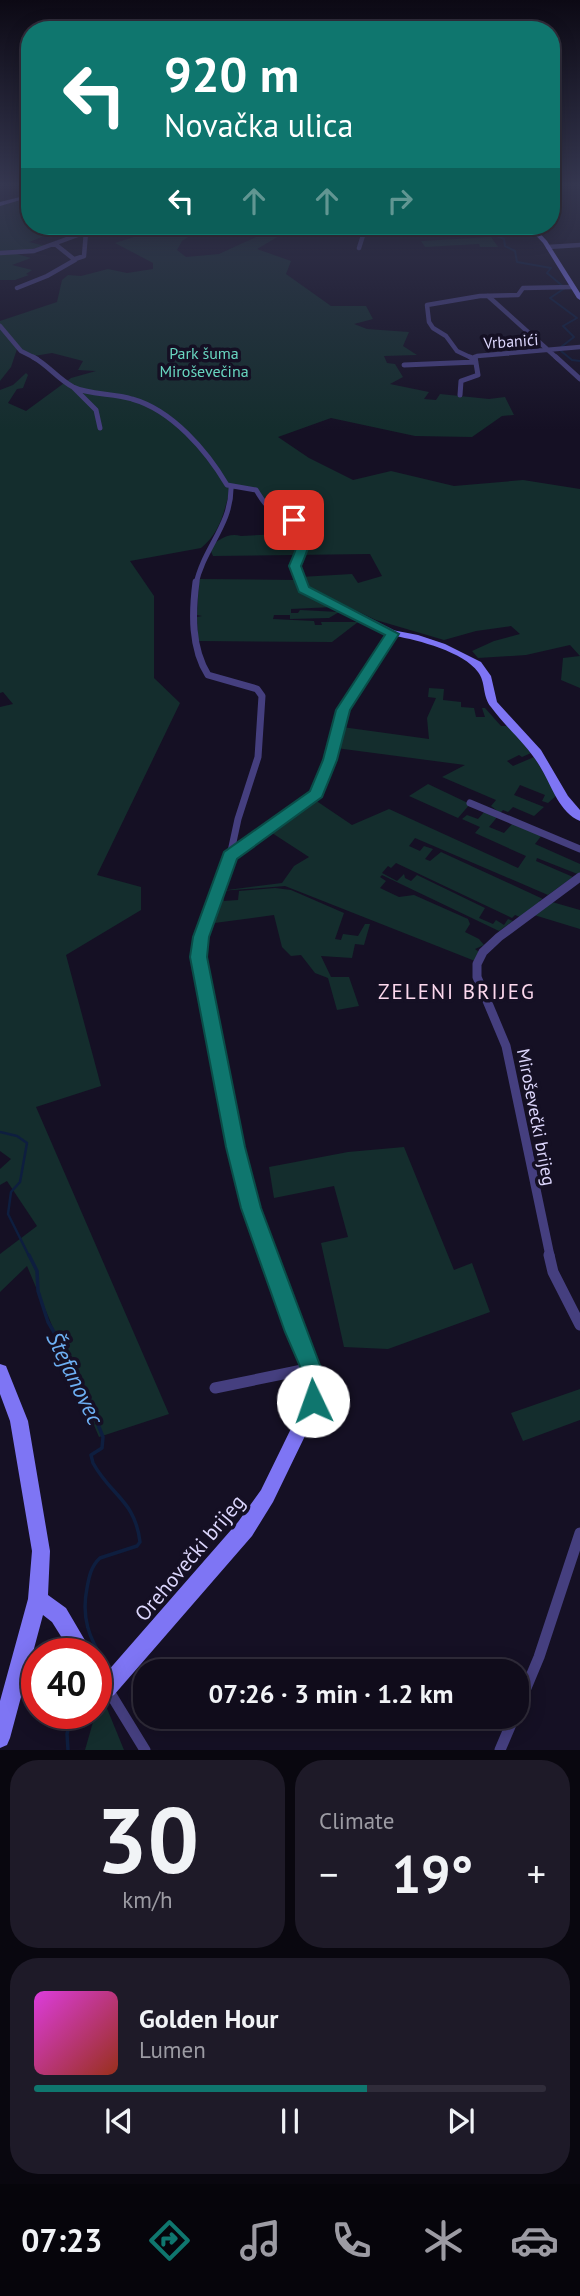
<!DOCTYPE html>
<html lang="en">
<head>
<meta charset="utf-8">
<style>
  body { margin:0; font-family:"PT Sans",sans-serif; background:#1e1a28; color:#f1f3f6; height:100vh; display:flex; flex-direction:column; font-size:26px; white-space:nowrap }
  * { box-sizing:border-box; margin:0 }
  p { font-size:23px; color:#9c9ba3 }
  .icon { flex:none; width:38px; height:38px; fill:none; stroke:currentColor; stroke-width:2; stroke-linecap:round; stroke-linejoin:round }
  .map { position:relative; height:1750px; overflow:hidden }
  .panel { display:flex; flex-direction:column; gap:10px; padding:10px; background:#09070f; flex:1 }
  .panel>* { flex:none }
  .banner { position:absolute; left:21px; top:21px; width:539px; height:214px; border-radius:28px; box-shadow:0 4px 18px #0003,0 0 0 2px #302c3a; background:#0f766e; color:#fff; overflow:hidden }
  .speed { position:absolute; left:21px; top:1638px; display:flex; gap:14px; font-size:35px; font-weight:700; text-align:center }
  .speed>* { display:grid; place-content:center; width:91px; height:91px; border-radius:50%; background:#100c1b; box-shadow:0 4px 18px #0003,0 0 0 2px #302c3a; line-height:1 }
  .speed .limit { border:10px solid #d22; background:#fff; color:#111 }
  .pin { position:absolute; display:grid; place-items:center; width:60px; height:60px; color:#fff; margin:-30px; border-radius:14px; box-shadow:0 4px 10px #0006 }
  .me { position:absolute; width:77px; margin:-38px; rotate:357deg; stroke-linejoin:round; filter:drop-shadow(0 0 5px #0008) }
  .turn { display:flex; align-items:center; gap:24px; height:147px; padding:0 28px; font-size:32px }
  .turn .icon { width:91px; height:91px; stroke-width:2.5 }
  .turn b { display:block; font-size:49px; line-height:60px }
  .lanes { display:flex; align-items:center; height:66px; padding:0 28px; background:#0003; justify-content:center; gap:35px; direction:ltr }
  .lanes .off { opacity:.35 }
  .big { font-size:52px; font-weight:800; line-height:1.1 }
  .panel .card { flex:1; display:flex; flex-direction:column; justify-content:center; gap:10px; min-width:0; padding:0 24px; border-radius:28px; background:#1e1a28 }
  .panel .dial { align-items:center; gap:0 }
  .dial b { font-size:91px; line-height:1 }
  .song { display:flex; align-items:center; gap:21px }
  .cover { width:84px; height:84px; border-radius:10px; background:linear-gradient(135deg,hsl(300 70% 55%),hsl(10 70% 35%)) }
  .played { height:7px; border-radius:4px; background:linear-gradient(90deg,#0f766e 65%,#302c3a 65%) }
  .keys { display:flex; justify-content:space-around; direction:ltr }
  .heat { display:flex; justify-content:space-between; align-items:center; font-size:38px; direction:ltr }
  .panel .tiles { flex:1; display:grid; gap:10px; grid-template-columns:1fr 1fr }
  .card:last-child { grid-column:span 2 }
  .trip { position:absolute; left:133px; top:1659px; width:396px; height:70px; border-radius:28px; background:#100c1b; box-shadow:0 4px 18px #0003,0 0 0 2px #302c3a; font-weight:800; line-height:70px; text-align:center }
  .menu { display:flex; height:112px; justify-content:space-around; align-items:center; background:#06050b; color:#9c9ba3 }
  .menu .icon { width:49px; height:49px }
  .menu .current { color:#0f766e }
  .menu b { font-size:32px; color:#f1f3f6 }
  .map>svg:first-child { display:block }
</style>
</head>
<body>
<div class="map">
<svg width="580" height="1750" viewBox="0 0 580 1750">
  <rect width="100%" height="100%" fill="#151024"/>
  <path fill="#142d2d" d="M20,201l10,6v19l37,1 -38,15 16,4 -32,7 18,5 -19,7 20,5 -6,4 3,1 -14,5h-15v-75z
    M184,226h21l-23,15 -5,9 9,7 33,-3 61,-28h41l-42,10 -22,13 34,12 -5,13 45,32h35l7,13 -19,5 13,5 42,3 -6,14 14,9 -33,1 3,7 8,1 8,13 -13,7 39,8 -5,7 12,1 4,-6 49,5 16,-2 9,18 -12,1 -30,21 -57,-1 -84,-18 -53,19 31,21 44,22 38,-9 63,15 69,-6 57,9v167l-10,-11 -44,10 -48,3 -6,-7 22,-10 26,-7 -9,-8 -35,5 -32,9 -68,-20 -63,-30 20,17 -42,2v4h7l2,-3 39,2 -10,6 -39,1v-4h-16l-1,4 41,2 1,4h7l-1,-3h37l-26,20 -134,-1 -1,-24 5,-1 -5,-1 2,-36 99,1 2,-3 52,-3 6,9 24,-7 -12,-22 -157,2 -4,-9c10,-7 19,-15 32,-11l62,-3 -53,-46 -20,3c-6,22 -10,43 -29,58l-71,13 24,35v82l26,25 -83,172 44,12v23l-75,45 35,131 -65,21 133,307 -70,23 -72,-171 -27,26v-38l37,-28 -30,-45 -7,4v-16l11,-10 -11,-8v-444l13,-3 -10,-12 -3,1v-303l13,-5 13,-12 2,2 -5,13 -6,1 -9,14 18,8 45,-33 25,-7 -18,-1 5,-9 -31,-8 -18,3 -17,-7 -6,18 -11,14v-60l57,-19 5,-22 6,-5 13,1 27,-7 19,4 26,-4v-6l-38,-20 41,-13z
    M491,237l7,10h-18l-1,-3 -54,3 -4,-6z
    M580,656v32l-19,-8 2,-22z
    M429,688l15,1 -1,11 18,2v5l13,1 2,9h9l-3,-9h3l16,18h7l23,27 -9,4 -3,-2 -12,6 6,5 21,-9 23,38 -9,8 -6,-2 3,-6 -25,-10 -6,10 30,12 -10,9 -21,-9 -5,5 -5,-2 -3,3 -9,-7 5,-6 -54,-23 23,-12 -129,-17 6,-21 87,12 -2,-21 9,-20 -8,-1z
    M428,784l42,20 -12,14 -49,-22z
    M315,800l37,25 37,-16 129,59 8,-12 -51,-23 5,-6 -18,-8 5,-4 11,4 7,-8 13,5 -9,11 15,6 9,-10 29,12 -7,9 45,20v11l-43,-17 -1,3 37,16 -25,18 -133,-57 -6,8 11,5 4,-5 9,3 -8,10 5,2 11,-9 102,47 -4,2 2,2 -21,14 -5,-2 -3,3 -116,-55 -5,5 -3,-2 -6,7 15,8 7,-7 1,4 6,3 6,-6 68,33 -6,10 14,6 3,-4 8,5 4,-6 5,2 -14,10 -117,-56 -2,2 6,4 -6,7 19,9 15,-2 54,24 2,5 -5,8 14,7 5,6 -9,4 4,3 -4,9 -190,-75 -65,5 62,-8 12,-17 15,-9 -40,-26z
    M275,888l16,2 53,23 -9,26 6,1 2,-6 15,2 7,-12h5l-6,21 -9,-1 -3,14 -31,-2 10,21h18l10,29 -22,4 -9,-32 -13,-5 -14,-18 -10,1 -9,-9 -8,-32 -67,9 10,-29 6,-2 1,8 14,-1 1,-9z
    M552,902l28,8v19l-46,-14z
    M404,1147l50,123 18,-7 18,49 -102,37 -44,-2 -23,-104 27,-6 -14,-51 -60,12 -5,-31 79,-15z
    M580,1389v31l-57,21 -12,-28z
    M106,1706l18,44h-39l10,-35z"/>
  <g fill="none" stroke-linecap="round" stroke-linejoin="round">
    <path stroke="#0e1e3f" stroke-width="2" d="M476,226h10
      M492,226l10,3 -7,6 9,4 1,7 10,5 2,11 34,6 -4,5 18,15 -15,10 27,20 -14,8 11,11 -13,10v4l11,9 8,1"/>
    <path stroke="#0e1e3f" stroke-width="2.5" d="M0,1132l17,4 10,7 -7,39 -9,10 -3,22 21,42"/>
    <path stroke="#0e1e3f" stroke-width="3.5" d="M29,1255l8,16 1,20 10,31 27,46 28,69 -1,11 -11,7 2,8c18,33 42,37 47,79l-3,4 -37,12c-9,8 -11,19 -13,30 -6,30 2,50 18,75l-5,7
      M68,1750l-1,-16 5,-21"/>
    <path stroke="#453f7f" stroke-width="4.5" d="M548,247l32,-2
      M359,248l7,-22
      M0,253l34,-2 52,-19 5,-6
      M75,259l9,-3 2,-24
      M17,288l30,-12 28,-16 -20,-16
      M488,296l70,63
      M0,326l21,25 16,8
      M474,359l-17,-8 -11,-15 -13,-8 -4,-6 -2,-17 53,-9 38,-1 5,-7 50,-1
      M474,359l3,-3 103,-9"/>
    <path stroke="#453f7f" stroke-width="5" d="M33,357c15,8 25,22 40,30 16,8 41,6 59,12 40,11 75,52 95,86l29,5c4,6 8,14 14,18 30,22 45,12 25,58l6,18
      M470,357l4,2
      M556,357l24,22
      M404,365l72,-3
      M73,387l23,23 4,18
      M460,395l1,-14 17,-6 -3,-18
      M196,584c7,-35 36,-60 35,-97"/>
    <path stroke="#453f7f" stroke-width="7" d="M196,582c-4,31 -5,66 12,93l49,14 5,7 -4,61 -20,62 -8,37
      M301,582l2,7 89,44
      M470,803l110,46"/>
    <path stroke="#453f7f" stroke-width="9" d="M550,1256l-44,-210 -29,-69v-13l6,-12 16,-15 81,-60"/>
    <path stroke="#453f7f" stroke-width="11" d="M549,1255l4,17 27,53
      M215,1388l97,-20
      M107,1688l38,62
      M516,1712l23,-55 41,-124
      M500,1750l14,-33"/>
    <path fill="#7e75f4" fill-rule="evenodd" d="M30,190v5l-6,4 -24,7v-4l20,-5z
      M527,226h6l14,15 33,52v7l-3,-2 -34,-55z
      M392,630l26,5 27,9 36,18 10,14 6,26 44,48 27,46 12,14v11c-20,-8 -28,-34 -38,-51 -13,-24 -35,-41 -51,-63 -9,-11 -5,-25 -13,-35 -14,-20 -60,-32 -83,-36l-47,75 -12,49 -16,37 -85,61 -28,79 -1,20 37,191 16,60 66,176 -6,23 -46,95 -21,34 -138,159 -7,3c-15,-6 -11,-20 -11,-34l7,3 4,5 131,-150 23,-32 44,-90 2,-16 -64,-176 -14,-60 -37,-191 3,-20 31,-84 85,-61 13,-32 14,-49 49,-78z
      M0,1364l6,2 22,55 22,130 -2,44 18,13 27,46h-21l-20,-32 -9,-7 -33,123 -3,7 -7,3v-47l28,-102 4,-48 -22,-130 -10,-27z"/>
  </g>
  <linearGradient id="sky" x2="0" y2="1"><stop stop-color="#0c0914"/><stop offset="0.43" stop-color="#353750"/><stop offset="1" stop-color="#353750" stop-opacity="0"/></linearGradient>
  <rect width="580" height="430" fill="url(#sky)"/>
  <path fill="#0f766e" stroke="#0a4d48" stroke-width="2" d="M290,517h8c16,22 13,25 3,49l8,21 90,47 -49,76 -13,50 -15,37 -85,62 -28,78 -2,20 38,190 16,61 66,176 -6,25 -8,3 -8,-3 -4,-8 4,-17 -3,-13 -17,-39 -44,-124 -15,-61 -36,-190 3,-20 31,-85 86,-61 13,-31 13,-50 49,-75 -86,-43 -10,-26c9,-22 14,-26 0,-46z"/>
  <g text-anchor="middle" stroke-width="7" stroke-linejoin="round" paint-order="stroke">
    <g font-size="16" fill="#dcd6fc" stroke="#151024">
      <text transform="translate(511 341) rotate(-4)" y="6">Vrbanići</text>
    </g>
    <g font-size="16" fill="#68d6c0" stroke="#151024">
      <text x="204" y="359">Park šuma<tspan x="204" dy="18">Miroševečina</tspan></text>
    </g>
    <g font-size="18" fill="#dcd6fc" stroke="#151024">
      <text transform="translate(536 1117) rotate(79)" y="6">Miroševečki brijeg</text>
    </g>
    <g font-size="21" letter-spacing="2" fill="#fcd8ed" stroke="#151024">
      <text x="457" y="999">ZELENI BRIJEG</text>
    </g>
    <g font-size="21" fill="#dcd6fc" stroke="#151024">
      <text transform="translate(190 1558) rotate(-50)" y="7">Orehovečki brijeg</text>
    </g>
    <g font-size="23" font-style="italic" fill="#6daff3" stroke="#151024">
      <text transform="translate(75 1378) rotate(64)" y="8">Štefanovec</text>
    </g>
  </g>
</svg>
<div class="speed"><div class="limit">40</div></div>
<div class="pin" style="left:294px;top:520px;background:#d93025"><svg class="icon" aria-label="arrive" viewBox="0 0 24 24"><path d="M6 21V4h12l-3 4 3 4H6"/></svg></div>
<svg class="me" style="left:313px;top:1401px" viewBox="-20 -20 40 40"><circle r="19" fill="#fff"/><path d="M0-13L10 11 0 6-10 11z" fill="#0f766e"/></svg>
<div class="trip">07:26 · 3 min · 1.2 km</div>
<div class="banner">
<div class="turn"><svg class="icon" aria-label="left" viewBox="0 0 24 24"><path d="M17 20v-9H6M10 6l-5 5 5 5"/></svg><div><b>920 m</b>Novačka ulica</div></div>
<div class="lanes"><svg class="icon" aria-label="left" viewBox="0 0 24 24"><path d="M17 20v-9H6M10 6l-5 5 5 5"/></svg><svg class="icon off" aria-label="ahead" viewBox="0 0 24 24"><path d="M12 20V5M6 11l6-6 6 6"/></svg><svg class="icon off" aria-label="ahead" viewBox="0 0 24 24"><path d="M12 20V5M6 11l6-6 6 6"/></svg><svg class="icon off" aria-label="right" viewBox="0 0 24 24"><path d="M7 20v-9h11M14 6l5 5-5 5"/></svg></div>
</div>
</div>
<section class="panel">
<div class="tiles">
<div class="card dial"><b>30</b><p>km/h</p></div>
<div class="card"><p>Climate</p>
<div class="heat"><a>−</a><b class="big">19°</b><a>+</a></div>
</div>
<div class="card">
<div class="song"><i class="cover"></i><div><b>Golden Hour</b><p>Lumen</p></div></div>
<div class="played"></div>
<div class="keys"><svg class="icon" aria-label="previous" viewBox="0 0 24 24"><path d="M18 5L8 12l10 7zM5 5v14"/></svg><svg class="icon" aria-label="pause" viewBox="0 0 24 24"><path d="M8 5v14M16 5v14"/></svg><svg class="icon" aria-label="next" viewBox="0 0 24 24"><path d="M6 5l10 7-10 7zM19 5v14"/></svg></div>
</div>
</div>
</section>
<nav class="menu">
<b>07:23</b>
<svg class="icon current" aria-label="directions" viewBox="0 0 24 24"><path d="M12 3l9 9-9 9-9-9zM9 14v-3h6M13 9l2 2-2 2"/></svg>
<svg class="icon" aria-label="music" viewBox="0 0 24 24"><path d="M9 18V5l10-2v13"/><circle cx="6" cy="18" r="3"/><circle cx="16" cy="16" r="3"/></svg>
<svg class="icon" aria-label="phone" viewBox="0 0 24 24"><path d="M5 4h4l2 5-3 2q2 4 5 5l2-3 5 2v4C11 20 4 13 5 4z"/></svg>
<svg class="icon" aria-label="climate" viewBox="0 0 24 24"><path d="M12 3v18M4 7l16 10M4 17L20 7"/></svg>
<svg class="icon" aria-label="car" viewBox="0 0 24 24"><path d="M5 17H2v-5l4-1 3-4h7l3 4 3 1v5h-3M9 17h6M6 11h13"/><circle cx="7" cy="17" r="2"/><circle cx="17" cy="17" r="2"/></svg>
</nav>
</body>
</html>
